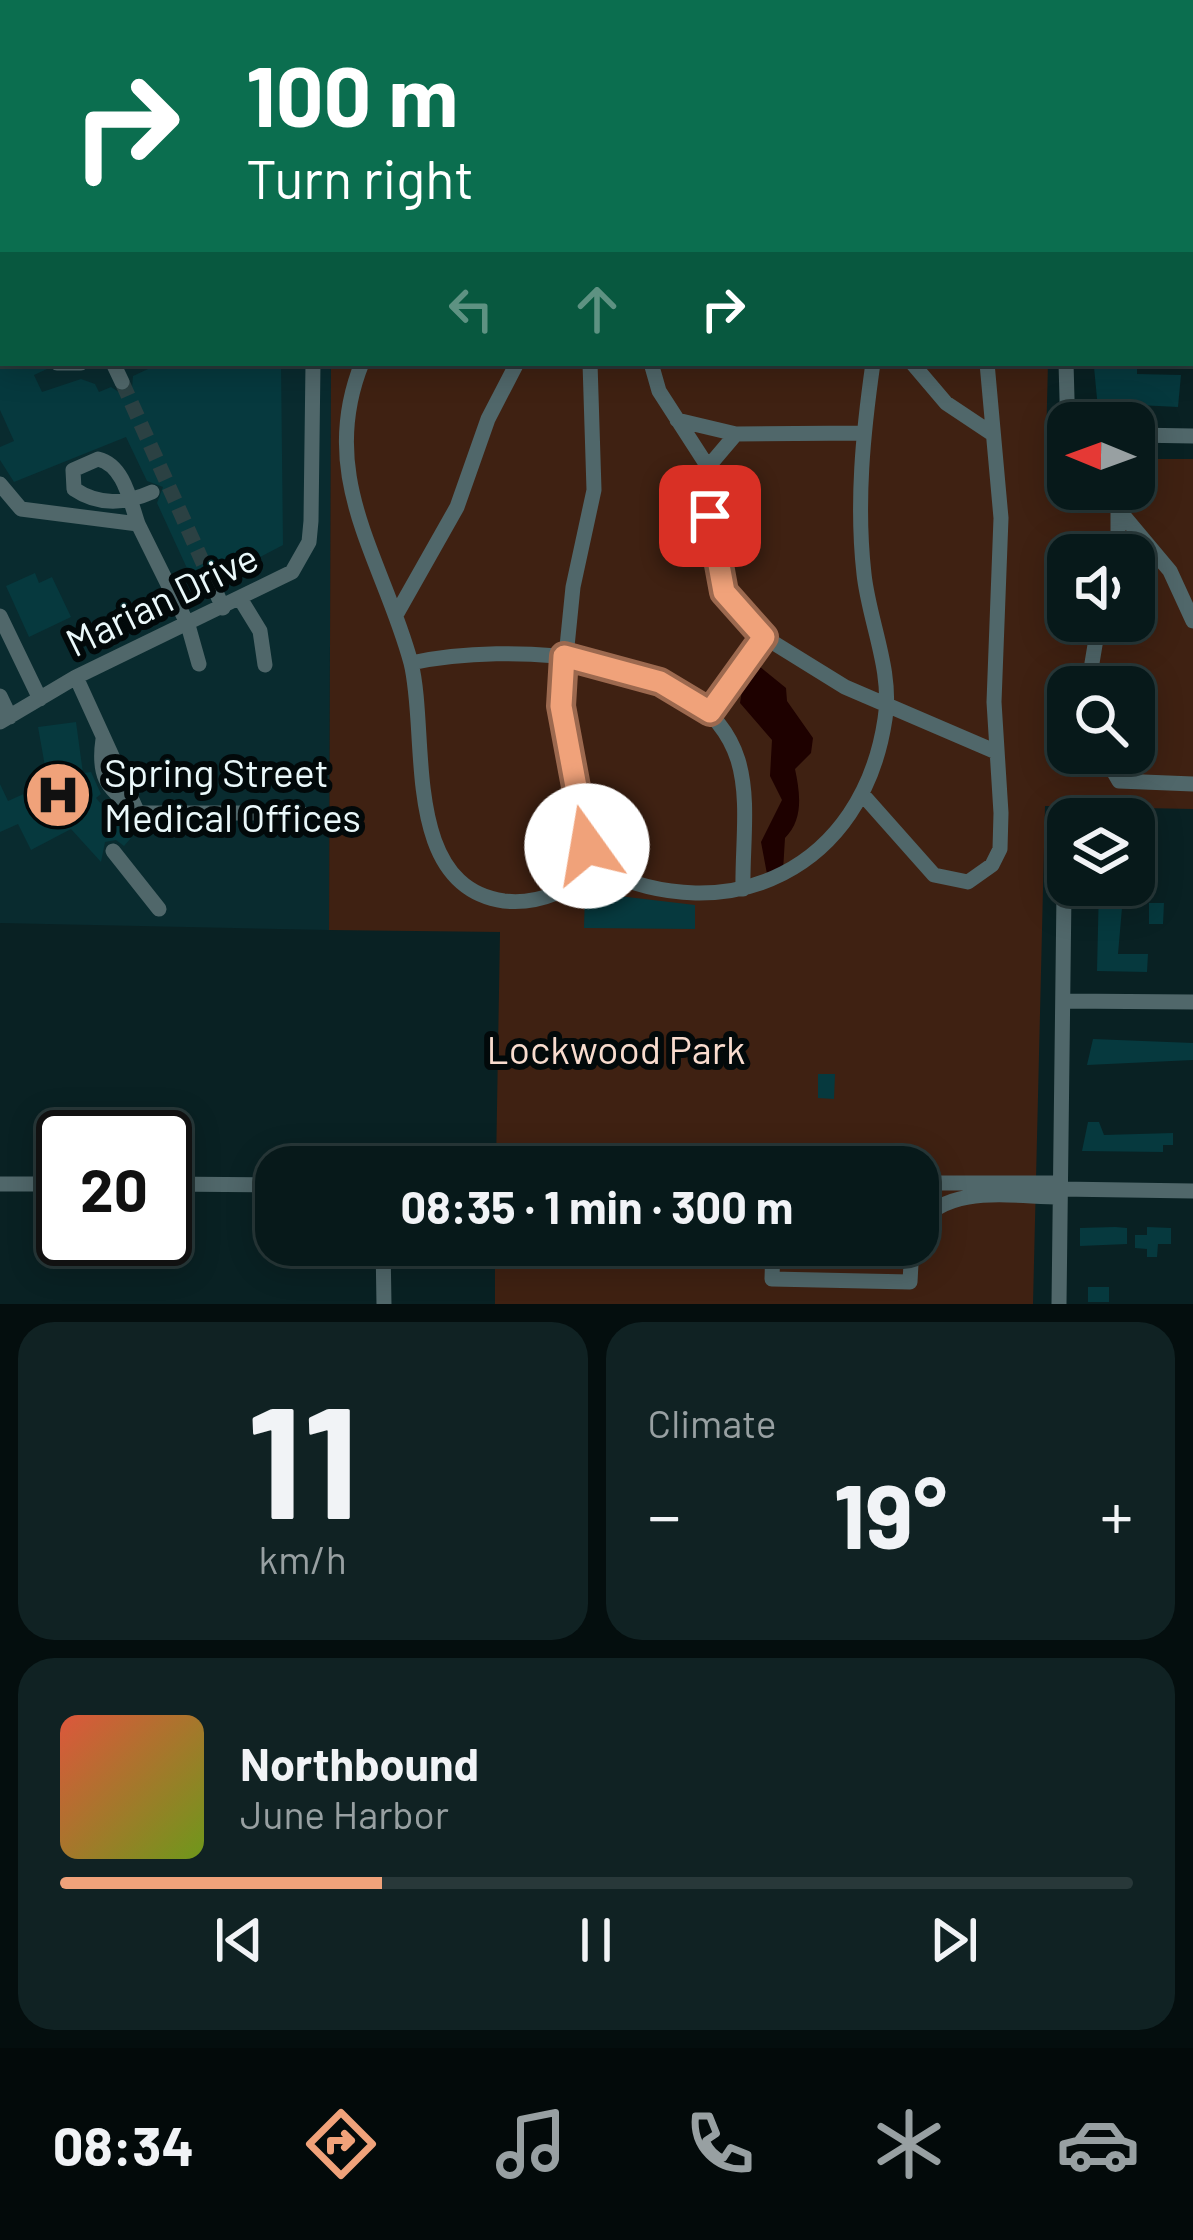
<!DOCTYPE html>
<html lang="en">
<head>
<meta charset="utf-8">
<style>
  body { margin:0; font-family:Barlow,sans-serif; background:#102223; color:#f1f3f6; height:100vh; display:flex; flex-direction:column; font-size:45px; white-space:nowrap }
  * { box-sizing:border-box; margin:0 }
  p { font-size:39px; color:#98a0a2 }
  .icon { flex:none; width:66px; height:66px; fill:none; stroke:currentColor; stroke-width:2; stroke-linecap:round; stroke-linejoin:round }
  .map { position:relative; height:1304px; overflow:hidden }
  .panel { display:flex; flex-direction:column; gap:18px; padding:18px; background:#040e0e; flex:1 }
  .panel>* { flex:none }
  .banner { position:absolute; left:0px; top:0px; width:1194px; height:366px; box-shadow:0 6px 30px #0003,0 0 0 3px #283839; background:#0b6e4f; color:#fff; overflow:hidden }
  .needle { width:78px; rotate:271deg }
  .tools { position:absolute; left:1047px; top:402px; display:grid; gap:24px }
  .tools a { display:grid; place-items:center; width:108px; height:108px; border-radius:24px; background:#07191a; box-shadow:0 6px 30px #0003,0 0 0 3px #283839; font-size:60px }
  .speed { position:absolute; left:36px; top:1110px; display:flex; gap:24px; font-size:60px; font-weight:700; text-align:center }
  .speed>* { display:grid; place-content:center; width:156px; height:156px; border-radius:50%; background:#07191a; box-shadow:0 6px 30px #0003,0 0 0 3px #283839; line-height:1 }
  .speed .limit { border:6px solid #111; border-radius:18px; background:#fff; color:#111 }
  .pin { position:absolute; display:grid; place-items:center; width:102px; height:102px; color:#fff; margin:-51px; border-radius:24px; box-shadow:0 6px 18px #0006 }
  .me { position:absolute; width:132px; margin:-66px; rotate:347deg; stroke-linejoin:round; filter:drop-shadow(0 0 9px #0008) }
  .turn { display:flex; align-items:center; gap:42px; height:252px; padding:0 48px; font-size:54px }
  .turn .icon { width:156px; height:156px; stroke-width:2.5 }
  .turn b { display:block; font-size:84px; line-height:102px }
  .lanes { display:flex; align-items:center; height:114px; padding:0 48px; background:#0003; justify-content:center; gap:60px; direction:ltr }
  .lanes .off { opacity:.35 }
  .big { font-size:90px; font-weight:700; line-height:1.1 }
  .panel .widget { flex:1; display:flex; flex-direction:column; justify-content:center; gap:18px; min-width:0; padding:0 42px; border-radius:36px; background:#102223 }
  .panel .dial { align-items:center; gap:0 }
  .dial b { font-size:156px; line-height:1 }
  .song { display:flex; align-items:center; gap:36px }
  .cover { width:144px; height:144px; border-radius:18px; background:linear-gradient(135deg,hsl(10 70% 55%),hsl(80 70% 35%)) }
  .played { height:12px; border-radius:6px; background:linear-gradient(90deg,#f0a27a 30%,#283839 30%) }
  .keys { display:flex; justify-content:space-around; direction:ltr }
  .heat { display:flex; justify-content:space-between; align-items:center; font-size:66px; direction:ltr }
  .panel .tiles { flex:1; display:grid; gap:18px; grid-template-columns:1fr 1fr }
  .widget:last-child { grid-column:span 2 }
  .trip { position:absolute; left:255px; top:1146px; width:684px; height:120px; border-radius:36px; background:#07191a; box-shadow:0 6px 30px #0003,0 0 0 3px #283839; font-weight:700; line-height:120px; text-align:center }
  .dock { display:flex; height:192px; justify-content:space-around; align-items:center; background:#030a0a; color:#98a0a2 }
  .dock .icon { width:84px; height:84px }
  .dock .current { color:#f0a27a }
  .dock b { font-size:54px; color:#f1f3f6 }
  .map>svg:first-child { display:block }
</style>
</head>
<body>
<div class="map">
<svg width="1193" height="1304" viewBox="0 0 1193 1304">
  <rect width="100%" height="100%" fill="#092123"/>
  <path fill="#092b2f" d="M0,149l3,214h328l-2,567 -329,-7z"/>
  <path fill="#3f2112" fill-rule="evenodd" d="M701,0h350l-354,3z
    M331,363h717l-2,81 6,14 16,2v29h66v-30h59v350l-148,-3 -12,498h-538v-59h423v-78h-422l4,-235 -171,-2zM1068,555h66v66h-66zM1068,687h66v66h-66z"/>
  <path fill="#1e0100" d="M759,666l27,22 1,13 26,37 -2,15 -16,16c5,24 9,50 -10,69l-2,33 -16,3 -6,-32 21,-42 -12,-24 2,-36 -32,-37 3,-19z"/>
  <path fill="#06393e" d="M0,363h45l2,6 -13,6 8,17 39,-13 14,5 4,8 12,-5 11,7 10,-6 1,-12 28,-13h120l2,182 -61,32 -16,-4 -9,17 -40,-87 6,-16 -16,-6 -21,-44 -112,45 -14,-22v-13l14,-6 -14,-31z
    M1124,363h13v11l44,1 -3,32 -60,-3 -1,5h-19l-4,-42h30z
    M35,573l4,10 13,-6 19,40 -42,20 -23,-51z
    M76,722l7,51 8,-1 10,22 -5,4 35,40 -7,8 -8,-6 -11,2 -4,20 -30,-33 -40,21 -13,-26 -18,8v-48l8,17 40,-18 -10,-56z
    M1099,885h25l-6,69h30l-1,18 -50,-1z
    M585,892l110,13v24l-111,-1z
    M1149,903h15l-1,21h-14z
    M1093,1039l100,4v17l-106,5z
    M818,1074h17l-1,25 -16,-1z
    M1088,1122h11l5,13 69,-2v12h-10v7l-81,-1z
    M1115,1227l12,1v16l-47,2v-18z
    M1147,1227l24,1v16h-13l-1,13h-10v-8l-12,-1v-13h12z
    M1088,1287h21v15h-21z"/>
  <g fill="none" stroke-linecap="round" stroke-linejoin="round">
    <path stroke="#2b4143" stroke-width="15" stroke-dasharray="15 8" stroke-linecap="butt" d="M122,382l90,201"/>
    <path stroke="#50676a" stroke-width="15" d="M163,3v-3
      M317,3v-3
      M677,3l4,-3
      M851,3l2,-3
      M965,3l1,-3
      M1071,3v-3
      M1191,57h2
      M0,133l3,1
      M1191,244h2
      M0,249l3,1
      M57,363h24
      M113,363l9,19
      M362,363c-46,114 21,196 49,300 18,72 -11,223 93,238 36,4 66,-11 93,-33
      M590,363l4,127 -21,97 -12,119 14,87 22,75c134,65 266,-1 288,-149 8,-48 -16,-98 -21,-145 -8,-71 -1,-141 9,-211
      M651,363l8,28 49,76
      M912,363l34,40 45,30
      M1066,363l2,71
      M677,420l59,14
      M1134,435l59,1
      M0,484l21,25 117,15 50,101 11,39
      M1118,489v66
      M1118,509l52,62 23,50
      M138,524c-8,-23 -14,-59 -40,-65l-25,11 1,19c25,17 51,15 78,3
      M212,583l11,25
      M241,600l19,31 5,34
      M396,615l61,-108 31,-88 29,-56
      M0,616l40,83
      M764,637c-53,-49 -57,-101 -56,-170l28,-33 127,-1
      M411,663c93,-20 292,-16 327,97 12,39 4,88 5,129
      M76,677l62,136h163
      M1097,687l-5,-24 7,-42
      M0,696l10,21
      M709,712l55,-75 81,50 149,64
      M0,722l76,-45 216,-105 17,-30 2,-21 2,-158
      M103,739c-5,34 2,50 31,68
      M1113,753l-2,14 8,14 74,3
      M863,795l71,80 34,7 24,-17 8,-16 1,-36 -7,-111 7,-184 -14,-155
      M113,851l46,58
      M1063,1001l130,1
      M918,1183h142
      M0,1184h63
      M165,1184l111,1
      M1060,1189l133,2
      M918,1226c30,-43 95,-29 142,-29
      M383,1245l1,59
      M773,1245l-1,34 138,3 2,-37
      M1059,1304l6,-494"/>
  </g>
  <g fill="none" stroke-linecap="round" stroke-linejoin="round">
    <g stroke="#9c694f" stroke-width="30">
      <path id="route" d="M587,846l-26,-140 3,-50 96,26 50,30 54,-75 -40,-45 -14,-76"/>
    </g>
    <use href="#route" stroke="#f0a27a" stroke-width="21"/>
  </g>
  <defs>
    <g id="hospital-disc" transform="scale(3.45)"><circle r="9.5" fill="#f0a27a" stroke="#02090a"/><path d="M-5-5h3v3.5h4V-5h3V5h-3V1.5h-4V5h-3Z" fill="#111"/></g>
  </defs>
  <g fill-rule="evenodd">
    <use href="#hospital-disc" x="58" y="795"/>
  </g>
  <g text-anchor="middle" stroke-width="12" stroke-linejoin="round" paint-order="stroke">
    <g font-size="39" fill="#eaf8fa" stroke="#02090a">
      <text transform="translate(162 600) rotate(-26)" y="14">Marian Drive</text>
    </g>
    <g font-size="39" fill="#eaf8fa" stroke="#02090a" text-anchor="start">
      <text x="104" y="787">Spring Street<tspan x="104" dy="45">Medical Offices</tspan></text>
    </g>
    <g font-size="39" fill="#f9dcce" stroke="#02090a">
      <text x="616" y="1064">Lockwood Park</text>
    </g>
  </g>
</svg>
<div class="tools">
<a><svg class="needle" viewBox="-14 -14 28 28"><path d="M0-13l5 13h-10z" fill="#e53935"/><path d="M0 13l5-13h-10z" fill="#98a0a2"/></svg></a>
<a><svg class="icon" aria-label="sound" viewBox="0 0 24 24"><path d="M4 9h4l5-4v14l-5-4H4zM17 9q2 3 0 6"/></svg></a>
<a><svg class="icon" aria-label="search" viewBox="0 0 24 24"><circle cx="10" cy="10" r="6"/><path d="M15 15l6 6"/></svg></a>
<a><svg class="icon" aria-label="layers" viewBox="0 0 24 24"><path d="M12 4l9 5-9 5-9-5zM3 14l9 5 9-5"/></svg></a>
</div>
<div class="speed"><div class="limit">20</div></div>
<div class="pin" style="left:710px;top:516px;background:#d93025"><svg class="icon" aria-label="arrive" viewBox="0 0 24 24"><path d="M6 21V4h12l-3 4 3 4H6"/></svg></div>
<svg class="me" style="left:587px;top:846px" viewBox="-20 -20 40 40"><circle r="19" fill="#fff"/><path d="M0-13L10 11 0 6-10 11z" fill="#f0a27a"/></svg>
<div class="trip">08:35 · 1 min · 300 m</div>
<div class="banner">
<div class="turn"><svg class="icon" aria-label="right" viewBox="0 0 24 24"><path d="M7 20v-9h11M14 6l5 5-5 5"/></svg><div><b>100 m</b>Turn right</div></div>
<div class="lanes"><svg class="icon off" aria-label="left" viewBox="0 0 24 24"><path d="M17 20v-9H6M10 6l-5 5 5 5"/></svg><svg class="icon off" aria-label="ahead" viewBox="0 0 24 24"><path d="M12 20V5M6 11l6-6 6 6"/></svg><svg class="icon" aria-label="right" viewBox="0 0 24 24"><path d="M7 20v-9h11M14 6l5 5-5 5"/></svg></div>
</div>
</div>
<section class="panel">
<div class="tiles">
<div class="widget dial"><b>11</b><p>km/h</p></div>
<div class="widget"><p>Climate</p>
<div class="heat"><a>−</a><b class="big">19°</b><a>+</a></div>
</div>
<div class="widget">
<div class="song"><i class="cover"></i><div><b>Northbound</b><p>June Harbor</p></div></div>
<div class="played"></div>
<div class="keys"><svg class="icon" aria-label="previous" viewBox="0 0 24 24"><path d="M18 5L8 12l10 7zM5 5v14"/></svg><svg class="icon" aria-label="pause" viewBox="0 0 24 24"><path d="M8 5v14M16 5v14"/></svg><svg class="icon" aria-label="next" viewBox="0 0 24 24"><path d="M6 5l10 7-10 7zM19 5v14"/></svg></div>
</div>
</div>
</section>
<nav class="dock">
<b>08:34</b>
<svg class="icon current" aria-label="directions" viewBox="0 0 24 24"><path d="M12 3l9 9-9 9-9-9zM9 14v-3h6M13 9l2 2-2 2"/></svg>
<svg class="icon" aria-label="music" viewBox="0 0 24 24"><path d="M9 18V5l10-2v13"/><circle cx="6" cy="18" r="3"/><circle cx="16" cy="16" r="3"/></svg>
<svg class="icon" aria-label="phone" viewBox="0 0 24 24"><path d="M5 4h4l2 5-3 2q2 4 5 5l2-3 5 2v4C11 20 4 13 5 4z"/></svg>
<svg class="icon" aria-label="climate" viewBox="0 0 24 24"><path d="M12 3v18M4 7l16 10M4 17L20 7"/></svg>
<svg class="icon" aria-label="car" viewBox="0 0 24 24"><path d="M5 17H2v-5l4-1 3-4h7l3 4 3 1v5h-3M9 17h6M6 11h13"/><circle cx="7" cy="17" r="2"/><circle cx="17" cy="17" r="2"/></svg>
</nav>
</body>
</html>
